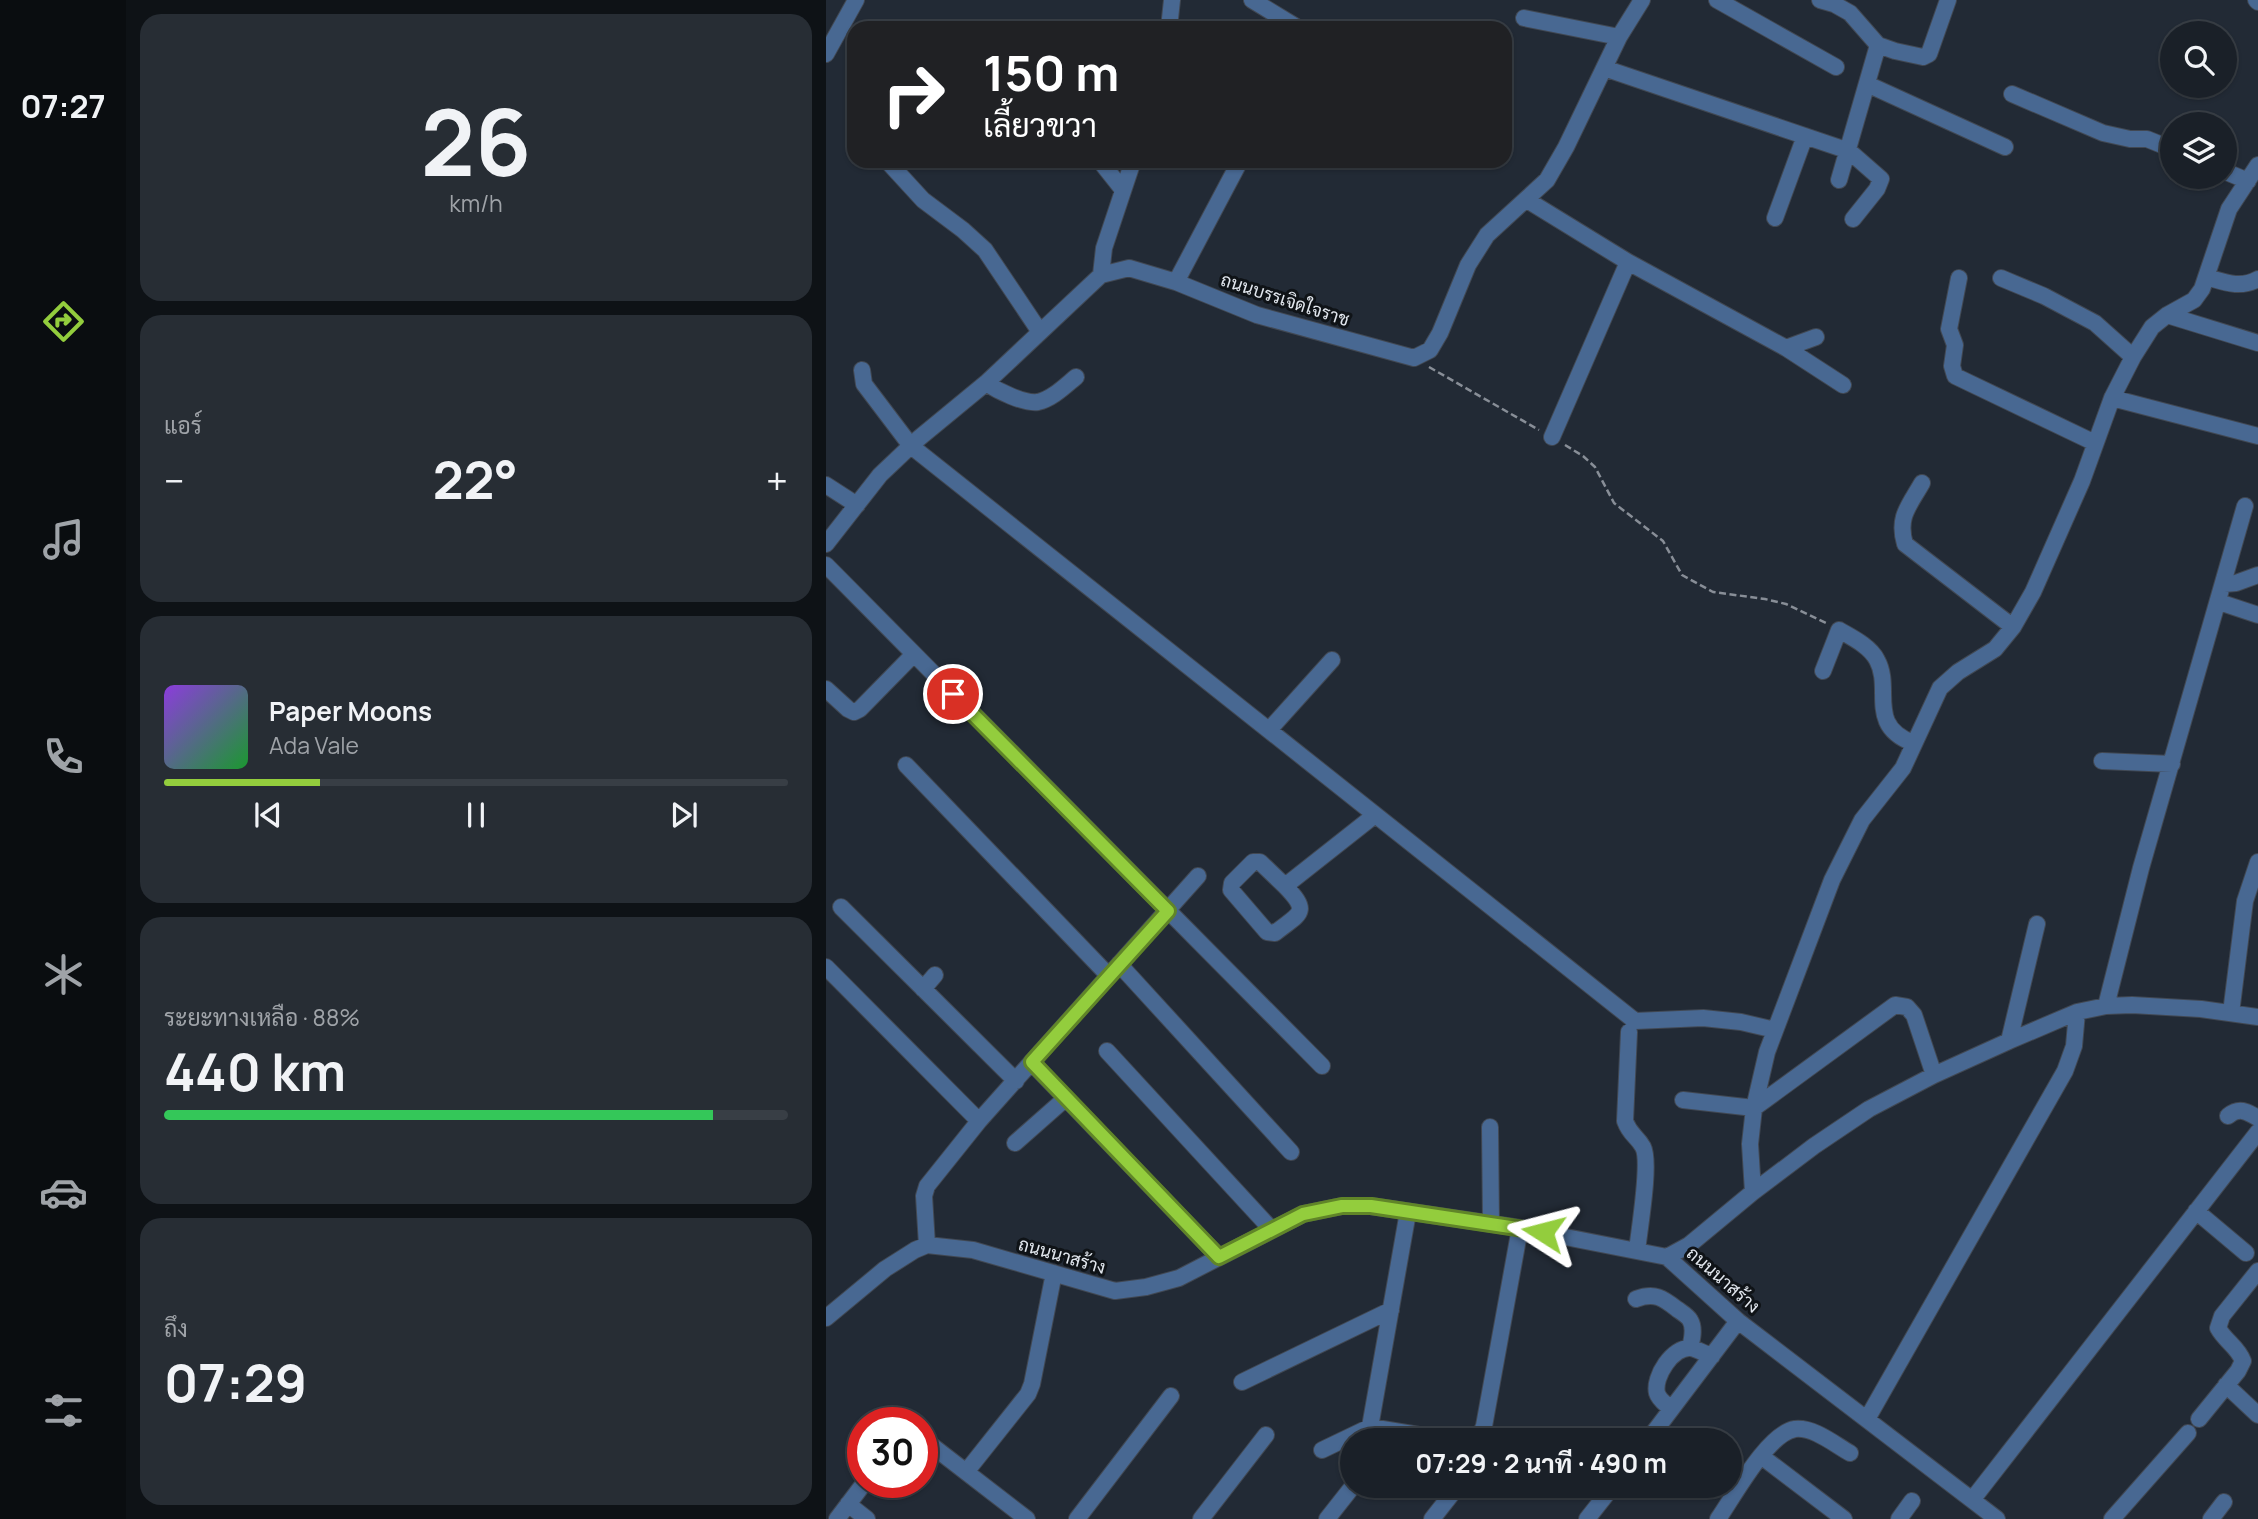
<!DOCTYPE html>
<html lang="th">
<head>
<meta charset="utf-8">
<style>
  body { margin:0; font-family:Manrope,Sarabun,sans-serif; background:#272d34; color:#f1f3f6; height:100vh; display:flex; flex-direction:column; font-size:26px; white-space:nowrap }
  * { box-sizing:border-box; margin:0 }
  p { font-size:23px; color:#9fa3a8 }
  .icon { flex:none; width:38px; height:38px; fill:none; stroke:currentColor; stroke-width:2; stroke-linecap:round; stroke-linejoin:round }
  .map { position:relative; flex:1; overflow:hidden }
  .details { display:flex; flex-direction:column; gap:14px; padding:14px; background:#0e1216; width:700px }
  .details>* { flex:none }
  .hud { position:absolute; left:21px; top:21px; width:665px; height:147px; border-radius:21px; box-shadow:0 2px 5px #0004,0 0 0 2px #383e45; background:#202124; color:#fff; overflow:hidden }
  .fabs { position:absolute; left:1334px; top:21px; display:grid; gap:14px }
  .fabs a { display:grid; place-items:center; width:77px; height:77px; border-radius:50%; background:#1a2028; box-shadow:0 2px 5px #0004,0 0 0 2px #383e45; font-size:35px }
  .speed { position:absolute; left:21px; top:1407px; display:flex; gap:14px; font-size:35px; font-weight:700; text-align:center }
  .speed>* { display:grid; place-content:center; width:91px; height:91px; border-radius:50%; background:#1a2028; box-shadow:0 2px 5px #0004,0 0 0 2px #383e45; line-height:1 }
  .speed .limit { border:10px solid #d22; background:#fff; color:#111 }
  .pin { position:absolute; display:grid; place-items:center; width:60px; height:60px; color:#fff; margin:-30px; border:4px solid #fff; border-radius:50%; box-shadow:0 2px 7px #0007 }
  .me { position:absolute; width:77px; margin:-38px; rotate:279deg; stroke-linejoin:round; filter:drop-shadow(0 0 5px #0008) }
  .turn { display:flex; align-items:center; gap:24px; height:147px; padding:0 21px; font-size:32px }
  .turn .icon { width:91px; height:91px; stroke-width:2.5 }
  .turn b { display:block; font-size:49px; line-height:60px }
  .big { font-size:52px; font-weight:700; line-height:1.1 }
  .details .card { flex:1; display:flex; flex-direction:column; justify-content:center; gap:10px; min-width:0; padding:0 24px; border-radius:21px; background:#272d34 }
  .details .dial { align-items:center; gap:0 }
  .dial b { font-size:91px; line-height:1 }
  .song { display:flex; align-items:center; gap:21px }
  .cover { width:84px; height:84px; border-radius:10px; background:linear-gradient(135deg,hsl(270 70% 55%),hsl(130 70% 35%)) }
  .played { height:7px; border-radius:4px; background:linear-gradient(90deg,#93cd3d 25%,#383e45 25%) }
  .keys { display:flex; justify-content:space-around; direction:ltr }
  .heat { display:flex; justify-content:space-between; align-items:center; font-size:38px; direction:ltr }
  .charge { height:10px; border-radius:5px; background:linear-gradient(90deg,#34c759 88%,#383e45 0) }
  .trip { position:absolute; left:514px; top:1428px; width:402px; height:70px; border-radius:35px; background:#1a2028; box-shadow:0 2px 5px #0004,0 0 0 2px #383e45; font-weight:700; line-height:70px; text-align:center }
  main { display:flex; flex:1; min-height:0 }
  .menu { display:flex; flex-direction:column; width:126px; justify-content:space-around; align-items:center; background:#0a0d10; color:#9fa3a8 }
  .menu .icon { width:49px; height:49px }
  .menu .on { color:#93cd3d }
  .menu b { font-size:32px; color:#f1f3f6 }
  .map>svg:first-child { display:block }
</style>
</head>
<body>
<main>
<nav class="menu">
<b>07:27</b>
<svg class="icon on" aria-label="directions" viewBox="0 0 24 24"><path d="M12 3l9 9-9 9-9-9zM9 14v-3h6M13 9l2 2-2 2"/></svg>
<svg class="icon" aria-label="music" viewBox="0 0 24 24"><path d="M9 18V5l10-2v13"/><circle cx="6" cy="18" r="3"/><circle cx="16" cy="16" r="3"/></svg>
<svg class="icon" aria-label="phone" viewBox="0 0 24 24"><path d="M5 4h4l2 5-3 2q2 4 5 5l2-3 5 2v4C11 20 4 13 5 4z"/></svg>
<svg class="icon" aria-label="climate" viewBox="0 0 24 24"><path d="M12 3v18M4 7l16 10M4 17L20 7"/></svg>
<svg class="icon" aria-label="car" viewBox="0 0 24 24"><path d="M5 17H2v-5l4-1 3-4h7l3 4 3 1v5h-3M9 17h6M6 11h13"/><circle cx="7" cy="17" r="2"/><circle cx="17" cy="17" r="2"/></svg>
<svg class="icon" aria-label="filters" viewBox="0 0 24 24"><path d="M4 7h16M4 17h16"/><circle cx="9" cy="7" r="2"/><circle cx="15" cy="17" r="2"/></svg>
</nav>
<section class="details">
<div class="card dial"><b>26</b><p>km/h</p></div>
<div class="card"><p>แอร์</p>
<div class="heat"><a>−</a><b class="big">22°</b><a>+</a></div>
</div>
<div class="card">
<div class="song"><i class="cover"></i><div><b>Paper Moons</b><p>Ada Vale</p></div></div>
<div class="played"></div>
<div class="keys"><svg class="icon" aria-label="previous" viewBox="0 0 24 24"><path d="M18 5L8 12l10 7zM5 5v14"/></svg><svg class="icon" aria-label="pause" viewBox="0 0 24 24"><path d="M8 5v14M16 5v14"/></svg><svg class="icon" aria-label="next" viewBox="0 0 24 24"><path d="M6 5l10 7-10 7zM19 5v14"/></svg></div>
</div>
<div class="card"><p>ระยะทางเหลือ · 88%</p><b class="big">440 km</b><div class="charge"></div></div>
<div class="card"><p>ถึง</p><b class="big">07:29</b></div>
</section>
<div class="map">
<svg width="1432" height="1519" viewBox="0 0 1432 1519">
  <rect width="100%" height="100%" fill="#222a35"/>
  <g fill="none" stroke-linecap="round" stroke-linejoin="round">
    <g stroke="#414853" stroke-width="18">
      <path id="minor" d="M426,0l46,28
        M891,0l119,67
        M994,0l14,4 16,9 28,32 17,6 28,6 6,-3 19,-54
        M1430,0l2,2
        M698,18l95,19
        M343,28l3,-28
        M0,54l30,-54
        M778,68l245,83 32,28 -4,10 -24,30
        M1041,84l138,63
        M1186,94l91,39 27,6h17l25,10
        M274,161l23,29
        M63,163l34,37 40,30 22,20 55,82
        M1398,171l24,10
        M1013,180l39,-135
        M701,200l101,62 -76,175
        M949,218l30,-82
        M802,262l158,86 57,37
        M275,275l3,-27 29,-87
        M1380,277c18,5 34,12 52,2
        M1133,278l-10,51 6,16 -3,21 3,10 140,67
        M1175,278l43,18 51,27 38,34
        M350,282l64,-121
        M1341,315l91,28
        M960,348l30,-11
        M36,370l2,14 47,62 724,575 68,-3 38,4 34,8
        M160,383c12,8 38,21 52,19 14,-3 27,-16 38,-25
        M1286,398l146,38
        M1096,483c-13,23 -25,34 -17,61l108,83
        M0,485l31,20
        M0,544l54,-69 38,-36 68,-56 115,-108 28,-7 47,14 81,33 157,43 16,-8 10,-17 28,-68 19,-30 60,-55 19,-33 53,-110 23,-37
        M0,565l496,501
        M1398,584l12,-1 22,-8
        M1393,602l39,13
        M997,671l16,-41c12,7 31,16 38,30 16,29 -11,65 36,83
        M0,689l22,20 6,3 6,-3 54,-55
        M443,730l63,-70
        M1276,761l70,3
        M80,765l203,211
        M459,886l-25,-24h-7l-21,21 -1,7 36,42 8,1c25,-20 36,-20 10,-47l90,-71
        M15,907l175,174
        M293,964l172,188
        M0,967l153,154
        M97,989l12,-14
        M1280,1006l35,-138 104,-362
        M1405,1013l14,-112 13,-39
        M803,1032l-4,89c5,14 12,15 18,26 8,15 -4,84 -6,104
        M1183,1041l28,-117
        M281,1051l165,179
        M206,1063l187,194
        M857,1100l71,8 141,-103 12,2 7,8 20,60
        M1402,1116c11,-9 18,-5 30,2
        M664,1127l1,97
        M189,1143l51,-45
        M927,1192l-3,-48 4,-36 13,-56 65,-172 30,-60 41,-52 37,-80 18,-16 37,-23 18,-22 20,-35 49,-111 30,-83 21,-41 19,-30 15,-12 27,-15 8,-11 27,-80 29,-44
        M1370,1211l50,42
        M582,1212l-38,215 79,13
        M101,1245l-3,-49 3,-10 52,-65 219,-245
        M841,1257l22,-12 64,-53 61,-46 55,-37 65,-34 75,-34 68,-29 29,-6 26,-1 69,4 57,8
        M810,1299c19,-7 27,-1 41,10 4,3 11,7 13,11 5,8 2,20 0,28
        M0,1318l59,-49 30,-19 12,-5 46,5 142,41 31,-4 33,-9 124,-64 39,-8h29l149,22 147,29 71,64 259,198
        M416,1382l149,-72
        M1400,1385l32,30
        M845,1409c-5,-5 -12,-9 -14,-16 -4,-16 16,-47 34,-45 6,1 14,6 21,8
        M1041,1419l198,-348 9,-25 3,-34
        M1373,1419l39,-48 5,-10c-5,-14 -18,-20 -25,-33l4,-12 36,-45
        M96,1438l105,81
        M650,1440l3,-2 5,-12 36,-198
        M822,1440l90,-119
        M496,1450l48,-23
        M935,1456l83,63
        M140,1472l62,-78 4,-10 22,-111
        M1146,1500l286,-368
        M22,1504l19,15
        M11,1519l28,-37
        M251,1519l94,-123
        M375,1519l65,-84
        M501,1519l26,-33
        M606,1519l26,-33
        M761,1519l26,-33
        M892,1519c16,-23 50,-86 77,-90 19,-2 39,15 55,24
        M1073,1519l13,-18
        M1286,1519l76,-86
        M1385,1519l13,-17"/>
    </g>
    <path stroke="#888e97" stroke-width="2.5" stroke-dasharray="7 3.5" stroke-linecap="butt" d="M603,367l110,63
      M739,445l18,11 12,11 19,36 49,38 19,34 31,17 52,7 21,5 40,19"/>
    <use href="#minor" stroke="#486892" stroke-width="16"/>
  </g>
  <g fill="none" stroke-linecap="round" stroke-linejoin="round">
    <g stroke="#608528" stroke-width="18">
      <path id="route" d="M127,694l215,217 -136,151 187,195 84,-43 39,-8h29l172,26"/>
    </g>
    <use href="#route" stroke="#93cd3d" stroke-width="12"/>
  </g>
  <g text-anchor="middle" stroke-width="6" stroke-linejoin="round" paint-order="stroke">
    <g font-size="18" fill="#e2e7ee" stroke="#0f1317">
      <text transform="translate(459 300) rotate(18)" y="6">ถนนบรรเจิดใจราช</text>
      <text transform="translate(236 1256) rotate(16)" y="6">ถนนนาสร้าง</text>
      <text transform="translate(897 1280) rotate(41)" y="6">ถนนนาสร้าง</text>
    </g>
  </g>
</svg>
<div class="fabs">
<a><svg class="icon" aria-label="search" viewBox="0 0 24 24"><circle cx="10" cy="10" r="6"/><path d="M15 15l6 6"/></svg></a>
<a><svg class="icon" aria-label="layers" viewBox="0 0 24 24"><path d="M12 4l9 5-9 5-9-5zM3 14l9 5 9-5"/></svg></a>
</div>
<div class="speed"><div class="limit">30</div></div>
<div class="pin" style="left:127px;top:694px;background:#d93025"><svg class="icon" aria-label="arrive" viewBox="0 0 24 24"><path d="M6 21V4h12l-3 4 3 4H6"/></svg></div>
<svg class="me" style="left:717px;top:1232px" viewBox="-20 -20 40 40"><path d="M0-17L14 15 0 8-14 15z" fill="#93cd3d" stroke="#fff" stroke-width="4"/></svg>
<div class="trip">07:29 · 2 นาที · 490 m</div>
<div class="hud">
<div class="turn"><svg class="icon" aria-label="right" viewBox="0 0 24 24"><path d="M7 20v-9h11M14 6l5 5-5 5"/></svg><div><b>150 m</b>เลี้ยวขวา</div></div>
</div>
</div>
</main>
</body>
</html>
